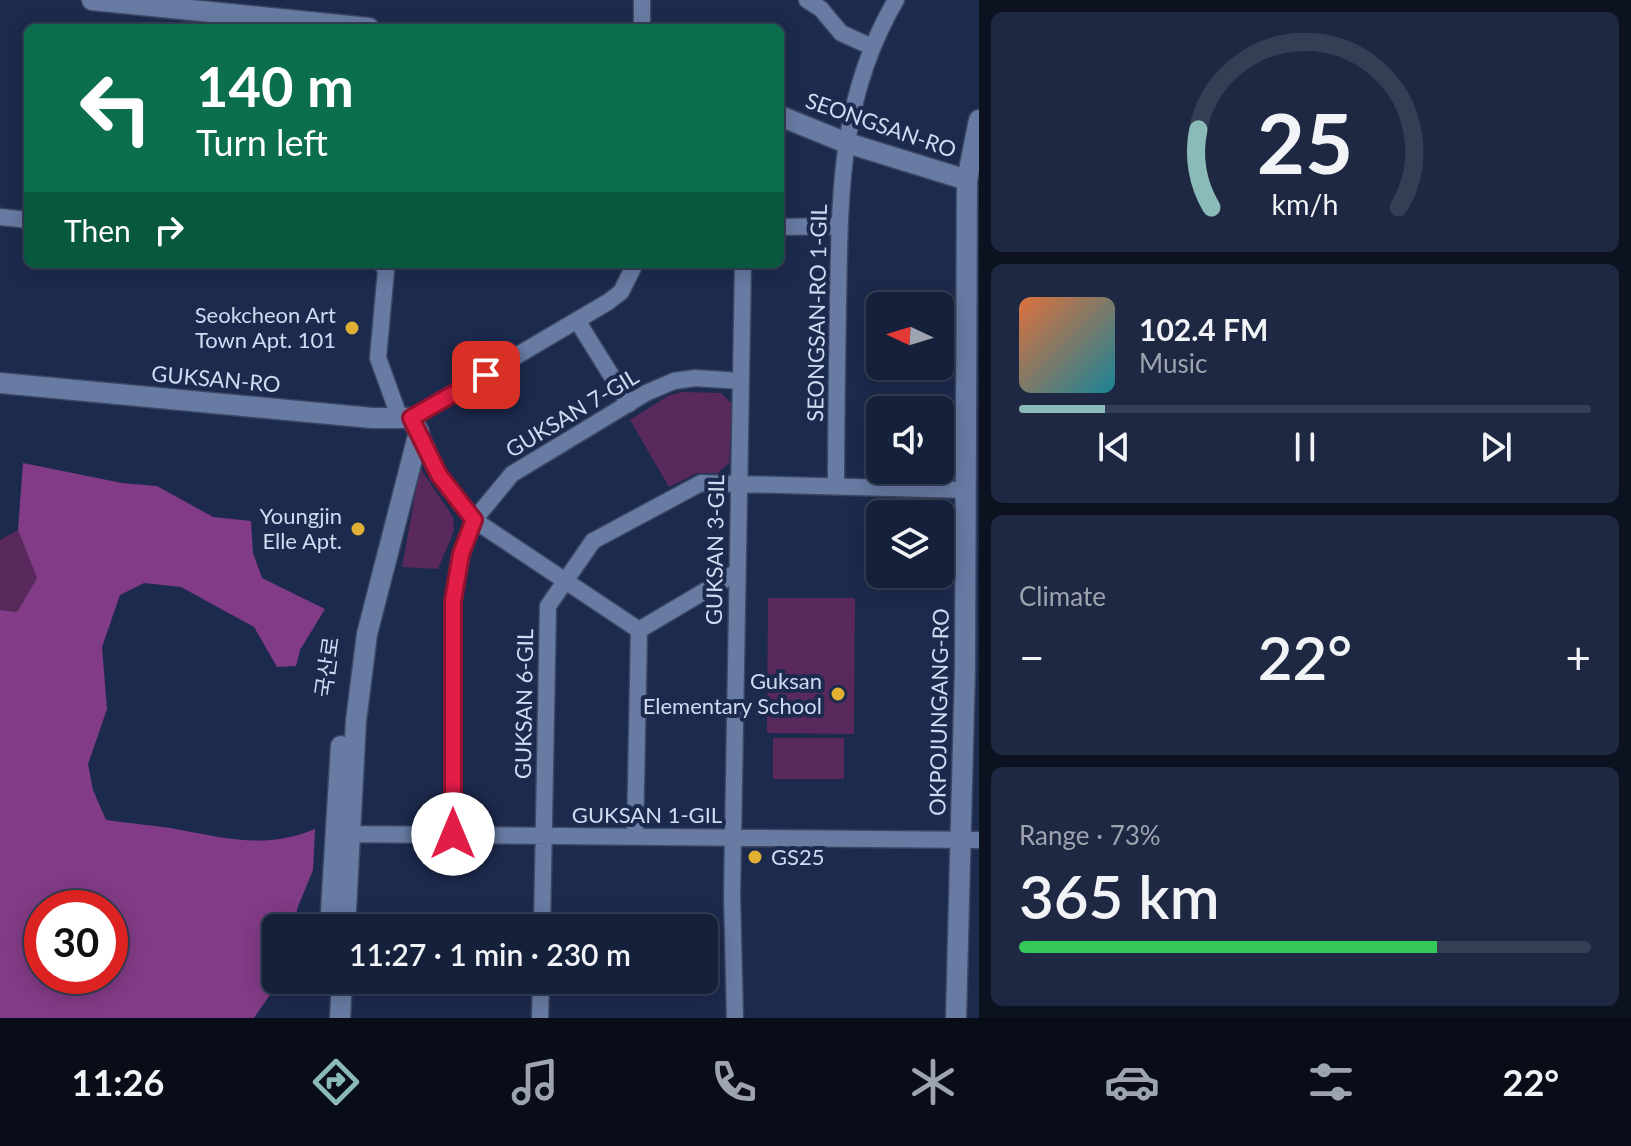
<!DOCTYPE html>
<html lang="en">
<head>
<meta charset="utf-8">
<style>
  body { margin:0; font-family:Lato,"Noto Sans KR",sans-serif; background:#1e2842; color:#f1f3f6; height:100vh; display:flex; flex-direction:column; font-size:30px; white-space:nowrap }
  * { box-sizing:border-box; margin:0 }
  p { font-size:26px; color:#9da3af }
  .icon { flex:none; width:44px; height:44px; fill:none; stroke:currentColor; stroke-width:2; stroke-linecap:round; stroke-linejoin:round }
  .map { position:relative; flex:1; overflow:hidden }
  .details { display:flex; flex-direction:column; gap:12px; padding:12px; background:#0c1220; width:652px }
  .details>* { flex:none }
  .hud { position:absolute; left:24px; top:24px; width:760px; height:244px; border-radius:12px; box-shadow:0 4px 20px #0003,0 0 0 2px #343e54; background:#0b6e4f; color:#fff; overflow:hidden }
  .needle { width:52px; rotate:274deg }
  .tools { position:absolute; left:866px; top:292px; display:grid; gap:16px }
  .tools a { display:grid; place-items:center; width:88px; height:88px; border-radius:12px; background:#15203a; box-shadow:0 4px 20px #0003,0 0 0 2px #343e54; font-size:40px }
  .speed { position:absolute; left:24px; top:890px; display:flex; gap:16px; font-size:40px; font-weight:700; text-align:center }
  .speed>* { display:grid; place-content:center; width:104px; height:104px; border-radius:50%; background:#15203a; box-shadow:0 4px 20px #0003,0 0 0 2px #343e54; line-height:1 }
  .speed .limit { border:12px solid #d22; background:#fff; color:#111 }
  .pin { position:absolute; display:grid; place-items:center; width:68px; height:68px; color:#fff; margin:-34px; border-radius:16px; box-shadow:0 4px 12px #0006 }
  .me { position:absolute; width:88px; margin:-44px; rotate:0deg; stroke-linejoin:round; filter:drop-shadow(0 0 6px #0008) }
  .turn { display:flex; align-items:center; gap:28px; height:168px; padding:0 40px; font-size:36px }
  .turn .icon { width:104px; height:104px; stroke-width:2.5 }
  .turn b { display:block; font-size:56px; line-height:68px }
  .then { display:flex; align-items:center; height:76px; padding:0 40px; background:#0003; gap:16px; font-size:30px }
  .big { font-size:60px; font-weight:600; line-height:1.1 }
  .details .card { flex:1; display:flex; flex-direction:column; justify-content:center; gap:12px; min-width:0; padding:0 28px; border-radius:12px; background:#1e2842 }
  .details .dial { align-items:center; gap:0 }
  .dial svg { height:208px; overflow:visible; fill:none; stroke:#343e54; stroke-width:7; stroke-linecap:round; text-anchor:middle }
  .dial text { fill:#f1f3f6; stroke:none }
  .song { display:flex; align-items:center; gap:24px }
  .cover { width:96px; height:96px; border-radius:12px; background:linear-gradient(135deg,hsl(20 70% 55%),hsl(190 70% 35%)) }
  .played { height:8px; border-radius:4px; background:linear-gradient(90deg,#8bbbb9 15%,#343e54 15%) }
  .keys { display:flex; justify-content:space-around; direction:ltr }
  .heat { display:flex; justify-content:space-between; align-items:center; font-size:44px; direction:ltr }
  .charge { height:12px; border-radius:6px; background:linear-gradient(90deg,#34c759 73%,#343e54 0) }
  .trip { position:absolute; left:262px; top:914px; width:456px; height:80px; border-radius:12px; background:#15203a; box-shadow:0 4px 20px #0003,0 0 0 2px #343e54; font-weight:600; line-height:80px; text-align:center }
  .dock { display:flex; height:128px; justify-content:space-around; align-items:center; background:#080d17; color:#9da3af }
  .dock .icon { width:56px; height:56px }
  .dock .active { color:#8bbbb9 }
  .dock b { font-size:36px; color:#f1f3f6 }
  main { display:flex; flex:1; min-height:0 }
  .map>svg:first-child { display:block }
</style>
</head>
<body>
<main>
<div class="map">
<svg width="979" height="1018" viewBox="0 0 979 1018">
  <rect width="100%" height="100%" fill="#1c2a4d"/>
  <path fill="#59295c" d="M682,392l39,1 11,11 -3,59 -11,10h-21l-28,14 -39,-67 38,-24z
    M420,468l33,49 1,14 -16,38 -36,-2z
    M18,530l19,48 -20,34 -17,-2v-70z
    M768,598h87l-1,136 -87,-1z
    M773,738h71v41h-71z"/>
  <path fill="#823b86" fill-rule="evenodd" d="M23,463l99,20 35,3 56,31 38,4 2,32 9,25 63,31 -25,41 -4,16 -19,1 -23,-40 -73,-40 -37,-4 -24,12 -18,52 5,62 -19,55 5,26 13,30c25,4 50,5 75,10 49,9 85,19 134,-1l-2,41 -16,39 -1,19h-20v52h4l-26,38h-254v-408l17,2 20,-34 -19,-48zM42,908h68v68h-68z"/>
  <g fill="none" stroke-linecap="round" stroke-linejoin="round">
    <g stroke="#3b4664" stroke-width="19">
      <path id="minor" d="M642,0v28
        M807,0l14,9 20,24 31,14
        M0,217l28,3
        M780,227l59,-1
        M382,264l4,6 -8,88 21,58
        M578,322l51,82
        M411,418l197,-116 13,-10 14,-28
        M419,432l20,43 35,45 165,110
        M836,486c0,-61 1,-122 2,-184 2,-108 1,-205 58,-302
        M340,834l639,6
        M453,834v-233l8,-47 13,-34 38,-46 134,-81 28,-12 21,-3 46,3
        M635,836l4,-206 98,-58
        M542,928l6,-322 45,-65 108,-58 264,7
        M540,1018l1,-38
        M735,1018l-3,-122 11,-632"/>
    </g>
    <g stroke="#3b4664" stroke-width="23">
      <path id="tertiary" d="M92,0l277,28
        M780,116l64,26 123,38
        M0,383l372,35h39
        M330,928l11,-182
        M345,928l11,-207 11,-87 52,-202 -8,-14
        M340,1018l2,-38
        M956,1018l9,-352 2,-486 12,-60"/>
    </g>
    <use href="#minor" stroke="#687ba3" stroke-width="16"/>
    <use href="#tertiary" stroke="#687ba3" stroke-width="20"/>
  </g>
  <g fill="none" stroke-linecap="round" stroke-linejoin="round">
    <g stroke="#92132f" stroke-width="20">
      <path id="route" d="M453,834v-233l8,-47 13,-34 -35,-45 -28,-57 75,-43"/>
    </g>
    <use href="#route" stroke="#e11d48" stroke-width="14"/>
  </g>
  <g fill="#e1af34" stroke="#1c2a4d" stroke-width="3">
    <circle cx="352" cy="328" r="8"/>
    <circle cx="358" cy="529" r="8"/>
    <circle cx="838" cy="694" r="8"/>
    <circle cx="755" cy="857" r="8"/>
  </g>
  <g text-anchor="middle" stroke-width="8" stroke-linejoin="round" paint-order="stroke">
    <g font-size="22" fill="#d0dbf2" stroke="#1c2a4d">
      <text transform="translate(881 125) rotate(19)" y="8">SEONGSAN-RO</text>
      <text transform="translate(817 313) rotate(-89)" y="8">SEONGSAN-RO 1-GIL</text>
      <text transform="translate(216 379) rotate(5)" y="8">GUKSAN-RO</text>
      <text transform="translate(572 413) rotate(-31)" y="8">GUKSAN 7-GIL</text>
      <text transform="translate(715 550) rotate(-89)" y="8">GUKSAN 3-GIL</text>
      <text transform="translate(327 667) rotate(-82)" y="8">국산로</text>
      <text transform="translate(524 704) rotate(-89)" y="8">GUKSAN 6-GIL</text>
      <text transform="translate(939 712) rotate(-89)" y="8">OKPOJUNGANG-RO</text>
      <text x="647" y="823">GUKSAN 1-GIL</text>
    </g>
    <g font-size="22" fill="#d0dbf2" stroke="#1c2a4d" text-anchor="end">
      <text x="336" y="323">Seokcheon Art<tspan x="336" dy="25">Town Apt. 101</tspan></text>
      <text x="342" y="524">Youngjin<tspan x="342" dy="25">Elle Apt.</tspan></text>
      <text x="822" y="689">Guksan<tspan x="822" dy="25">Elementary School</tspan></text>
      <text x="771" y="865" text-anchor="start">GS25</text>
    </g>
  </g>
</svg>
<div class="tools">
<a><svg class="needle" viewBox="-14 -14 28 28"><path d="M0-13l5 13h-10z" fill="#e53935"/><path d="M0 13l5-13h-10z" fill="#9da3af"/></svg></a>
<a><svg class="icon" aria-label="sound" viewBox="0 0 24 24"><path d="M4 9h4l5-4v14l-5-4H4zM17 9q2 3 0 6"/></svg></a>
<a><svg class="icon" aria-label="layers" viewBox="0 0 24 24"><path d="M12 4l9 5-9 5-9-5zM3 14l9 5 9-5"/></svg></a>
</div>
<div class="speed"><div class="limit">30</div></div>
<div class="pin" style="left:486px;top:375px;background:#d93025"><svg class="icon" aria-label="arrive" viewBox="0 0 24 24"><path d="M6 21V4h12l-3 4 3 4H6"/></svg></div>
<svg class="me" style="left:453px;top:834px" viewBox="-20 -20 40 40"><circle r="19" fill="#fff"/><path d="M0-13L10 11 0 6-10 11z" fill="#e11d48"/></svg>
<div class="trip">11:27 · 1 min · 230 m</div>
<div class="hud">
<div class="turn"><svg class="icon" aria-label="left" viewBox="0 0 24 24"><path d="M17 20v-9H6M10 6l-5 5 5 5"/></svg><div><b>140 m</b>Turn left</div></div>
<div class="then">Then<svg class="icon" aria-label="right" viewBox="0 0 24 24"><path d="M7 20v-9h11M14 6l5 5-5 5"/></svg></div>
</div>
</div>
<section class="details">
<div class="card dial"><svg viewBox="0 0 100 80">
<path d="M14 69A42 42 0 1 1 86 69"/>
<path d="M14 69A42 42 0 0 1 9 39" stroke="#8bbbb9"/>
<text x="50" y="56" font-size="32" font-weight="700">25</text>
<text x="50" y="72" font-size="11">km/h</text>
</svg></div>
<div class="card">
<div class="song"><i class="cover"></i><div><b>102.4 FM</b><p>Music</p></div></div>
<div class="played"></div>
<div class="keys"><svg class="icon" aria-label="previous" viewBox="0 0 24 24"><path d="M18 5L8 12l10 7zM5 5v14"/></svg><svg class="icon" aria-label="pause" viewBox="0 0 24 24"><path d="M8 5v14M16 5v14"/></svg><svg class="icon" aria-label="next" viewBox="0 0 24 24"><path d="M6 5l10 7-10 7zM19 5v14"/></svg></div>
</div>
<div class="card"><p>Climate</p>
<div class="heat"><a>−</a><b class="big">22°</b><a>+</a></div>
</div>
<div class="card"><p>Range · 73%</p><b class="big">365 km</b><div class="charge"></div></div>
</section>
</main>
<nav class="dock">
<b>11:26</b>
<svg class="icon active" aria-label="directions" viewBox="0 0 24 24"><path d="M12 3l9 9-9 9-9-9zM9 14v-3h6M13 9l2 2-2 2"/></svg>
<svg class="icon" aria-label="music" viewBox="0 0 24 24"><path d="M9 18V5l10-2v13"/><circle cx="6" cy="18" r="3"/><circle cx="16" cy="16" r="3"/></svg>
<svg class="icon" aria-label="phone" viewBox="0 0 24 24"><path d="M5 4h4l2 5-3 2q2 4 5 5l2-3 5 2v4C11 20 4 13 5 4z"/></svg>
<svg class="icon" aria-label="climate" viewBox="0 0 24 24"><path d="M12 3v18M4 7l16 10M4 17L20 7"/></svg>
<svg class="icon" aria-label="car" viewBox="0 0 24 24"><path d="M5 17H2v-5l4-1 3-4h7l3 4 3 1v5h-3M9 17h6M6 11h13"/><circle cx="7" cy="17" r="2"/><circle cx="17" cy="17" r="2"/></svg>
<svg class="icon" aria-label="filters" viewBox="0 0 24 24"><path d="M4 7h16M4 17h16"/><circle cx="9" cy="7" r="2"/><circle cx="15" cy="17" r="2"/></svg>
<b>22°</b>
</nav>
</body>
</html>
